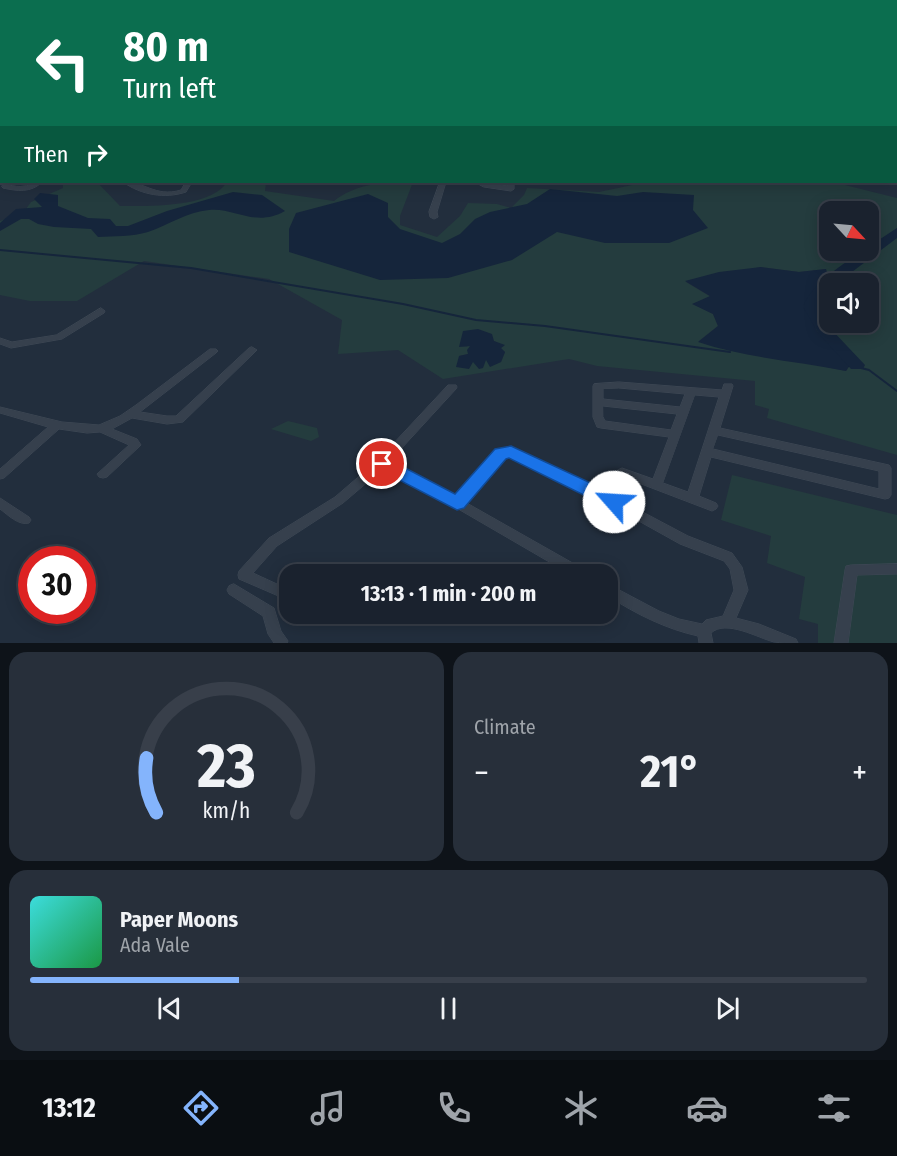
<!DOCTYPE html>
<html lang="en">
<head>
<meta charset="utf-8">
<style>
  body { margin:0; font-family:"Fira Sans Condensed",sans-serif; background:#272f3a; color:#f1f3f6; height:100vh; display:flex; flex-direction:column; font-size:22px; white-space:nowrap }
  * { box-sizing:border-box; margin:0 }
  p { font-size:20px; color:#9fa4aa }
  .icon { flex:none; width:33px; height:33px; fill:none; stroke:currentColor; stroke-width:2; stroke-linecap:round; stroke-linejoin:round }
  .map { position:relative; height:643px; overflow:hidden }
  .sheet { display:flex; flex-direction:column; gap:9px; padding:9px; background:#0e1319; flex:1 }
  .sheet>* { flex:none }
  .hud { position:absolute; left:0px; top:0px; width:897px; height:183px; box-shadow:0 3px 15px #0003,0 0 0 2px #383f4a; background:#0b6e4f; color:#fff; overflow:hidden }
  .needle { width:39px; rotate:116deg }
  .buttons { position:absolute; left:819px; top:201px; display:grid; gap:12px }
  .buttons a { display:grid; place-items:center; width:60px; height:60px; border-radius:12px; background:#1a222e; box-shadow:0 3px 15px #0003,0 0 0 2px #383f4a; font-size:30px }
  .speed { position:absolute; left:18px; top:546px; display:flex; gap:12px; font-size:30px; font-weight:700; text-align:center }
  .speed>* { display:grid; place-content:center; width:78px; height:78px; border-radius:50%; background:#1a222e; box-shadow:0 3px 15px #0003,0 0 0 2px #383f4a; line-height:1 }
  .speed .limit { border:9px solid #d22; background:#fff; color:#111 }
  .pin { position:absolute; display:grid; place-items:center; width:51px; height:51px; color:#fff; margin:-26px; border:3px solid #fff; border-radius:50%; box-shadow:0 2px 6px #0007 }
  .me { position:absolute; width:66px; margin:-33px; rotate:296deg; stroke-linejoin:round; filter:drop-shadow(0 0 4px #0008) }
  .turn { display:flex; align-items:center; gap:21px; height:126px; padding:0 24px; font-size:27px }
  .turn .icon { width:78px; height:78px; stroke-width:2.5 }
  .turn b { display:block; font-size:42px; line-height:51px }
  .then { display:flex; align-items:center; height:57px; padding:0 24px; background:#0003; gap:12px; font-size:22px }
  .big { font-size:45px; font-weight:700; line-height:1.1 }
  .sheet .widget { flex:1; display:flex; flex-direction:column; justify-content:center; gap:9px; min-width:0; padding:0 21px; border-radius:18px; background:#272f3a }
  .sheet .dial { align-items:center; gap:0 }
  .dial svg { height:156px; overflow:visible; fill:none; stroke:#383f4a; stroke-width:7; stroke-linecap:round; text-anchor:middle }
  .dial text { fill:#f1f3f6; stroke:none }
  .song { display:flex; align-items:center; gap:18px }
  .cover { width:72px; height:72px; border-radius:9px; background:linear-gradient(135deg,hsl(180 70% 55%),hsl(140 70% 35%)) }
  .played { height:6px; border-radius:3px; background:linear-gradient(90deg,#84b4fc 25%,#383f4a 25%) }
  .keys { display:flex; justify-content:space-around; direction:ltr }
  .heat { display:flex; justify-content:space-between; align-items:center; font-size:33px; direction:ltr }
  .sheet .tiles { flex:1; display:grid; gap:9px; grid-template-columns:1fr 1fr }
  .widget:last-child { grid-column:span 2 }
  .trip { position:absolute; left:279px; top:564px; width:339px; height:60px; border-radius:18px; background:#1a222e; box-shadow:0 3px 15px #0003,0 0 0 2px #383f4a; font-weight:700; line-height:60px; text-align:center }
  .tab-bar { display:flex; height:96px; justify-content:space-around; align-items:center; background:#0a0e12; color:#9fa4aa }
  .tab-bar .icon { width:42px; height:42px }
  .tab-bar .selected { color:#84b4fc }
  .tab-bar b { font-size:27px; color:#f1f3f6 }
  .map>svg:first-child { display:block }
</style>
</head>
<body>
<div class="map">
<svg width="897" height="643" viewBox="0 0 897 643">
  <rect width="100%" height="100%" fill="#222e3d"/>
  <path fill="#243c3e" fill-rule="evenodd" d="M63,182h34l23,24c28,0 91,2 107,-24h39l-1,9 69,10c23,-18 51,-19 79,-19l-13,34v9l37,12 23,-21 8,-13 29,1 14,4 13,-13 3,-7 72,4 38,-8 200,-1 60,15v257l-130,-37 2,-9 -14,-4v-24l-158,-15 -28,-7 -126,20 -45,-29 -60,4 4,-34 -73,-41 -125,-18 -67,40h-47l-30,-6v-74l23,-8 8,-11 32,-14zM830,212h38v38h-38zM761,267l38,5 27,-3 3,13 -24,25 12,24 33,34 -4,6 -147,-30 19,-15 -5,-12 -20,-10 18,-7 -25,-15zM830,284h38v38h-38zM494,341l10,5 -4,2 5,4 -4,10 -11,4 -3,-7 -14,3 -14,-6 9,-2 2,-8 -10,1z
    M288,421l29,7 2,9 -8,4 -40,-12z
    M732,475l165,40v128h-79v-19l-19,-5 6,-42 -38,-14 4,-27 -50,-16z"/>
  <path fill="#15253b" d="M550,189l67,7 26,-4 51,3 -1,15 15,18 -39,15h-64l-48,-11 -45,28 -64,18 -68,2 -91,-28v-23l7,-16 72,-19 20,9v14l12,12 42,14 18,-9 15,-15 15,-7 37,-8z
    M233,192l29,3 23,16c-30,17 -51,-4 -76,-1 -22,2 -41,15 -61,22 -16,5 -34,4 -50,5l-7,-8 -37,-2 -16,-3 -9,-5h-8l-21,12v-8l16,-14 26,-2 -8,-8 6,-6 18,2v11l30,12 22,1 6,7h12l39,-15z
    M761,267l38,5 27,-3 3,13 -23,25 11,24 33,34 -4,6c-49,-10 -100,-13 -148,-29l20,-16 -5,-12 -21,-10 18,-8 -25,-15 34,-9z
    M478,329l14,5 2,7 11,4 -4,3 4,4 -4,10 -11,5 -4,-7 -3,8 -4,1 -6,-7 -4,7 -13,-2 3,-11 9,-2 -1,-4 3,-4 -11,1 4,-16z"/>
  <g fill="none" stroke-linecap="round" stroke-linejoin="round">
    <path stroke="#15253b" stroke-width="2" d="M0,250l191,18 212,36 73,16 69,6 185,26
      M849,365l20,5 28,21"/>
    <path fill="#15253b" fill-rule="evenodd" d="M826,0l15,2h-11z
      M896,9h1v3h-1z"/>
    <path fill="#15253b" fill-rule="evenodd" d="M0,169h2v6h-2z
      M897,228v10l-61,46h-6v4l-9,9 -4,10 13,21 35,37 -2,4h-12l-32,-35 -16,-27c10,-26 38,-40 60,-57h5v-3z"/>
    <g stroke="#3f4956" stroke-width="1">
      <path id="street" d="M93,0h5l-8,2z
        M237,0h5l-1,2h-6z
        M263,0l22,2h-18z
        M298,0h6l-10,2z
        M332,0h6l-9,2z
        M368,0h4l-1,2h-5z
        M391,0h4l-1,2h-5z
        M414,0h4l-1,2h-5z
        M437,0h4l-1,2h-5z
        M514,0l35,2h-29z
        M568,0h4l-1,2h-5z
        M591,0h4l-1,2h-4z
        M607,0l15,2h-12z
        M720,0h4l-1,2h-5z
        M760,0h5l-1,2h-6z
        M784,0h2l1,2h-4z
        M793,0h4l-1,2h-4z
        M890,0h7v2l-6,-1z
        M0,21h2v2h-2z
        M0,31h2v2h-2z
        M0,44h2v2h-2z
        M0,58h2v4l-2,1z
        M896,63h1v4l-1,-1z
        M0,69h2v3l-2,1z
        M896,73h1v4l-1,-1z
        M0,80h2v4h-2z
        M896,82h1v4l-1,-1z
        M0,88l2,1v4l-2,-1z
        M896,91l1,1v4l-1,-1z
        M896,102l1,1v4l-1,-1z
        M897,118v5h-1v-4z
        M2,150v5h-2v-4z
        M0,162h2v4h-2z
        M896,174h1v4h-1z
        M4,182h6l-1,3c5,1 10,2 15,1 7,0 11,-5 18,-4 -11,11 -25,9 -39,6l-1,-1z
        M123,182c20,-2 32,16 58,8l4,-7 -1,-1h8l-6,10c-21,7 -45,3 -63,-10z
        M440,182h6l-9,30 1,5 -4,2 -4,-2 -1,-5z
        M475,182c8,-1 23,3 33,4v-4h6v7l-3,2 -27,-4z
        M101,308l4,3 -1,2 -42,26 -51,9 -11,-4v-6l12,4 44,-7z
        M252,347l5,3 -2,2 -72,70 -16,2 -35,-6 -20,11 25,10 4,6 -34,32 -4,1 -4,-1 -2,-3 32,-29 -29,-13 -13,1 -28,-4 -55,49 -4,1v-10l48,-42 -48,-14v-6l62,15 37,3 21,-9 16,-11 74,-56h6l2,2 -2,2 -76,59 27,4h9l73,-68z
        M619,382l103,8 2,-6h8l1,2 -13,42 169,37 2,3v27l-2,3 -4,1 -174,-42 -12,39 17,7 2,3 -2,3 -4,2 -89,-34 -3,23 68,36 44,17 10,14 6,23 -12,28 23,6 37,15 2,4c-8,0 -17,0 -24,-1 -16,-4 -48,-23 -63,-9l2,10h-14l-1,-7c-32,-7 -62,-22 -90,-40v-12l51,27 20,8 23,5 4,-4 17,-4 11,-26 -4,-21 -6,-8 -44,-17 -70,-39 -100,-49 -6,1 -39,45 120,68 1,4h-16l-117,-68 -70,-37 -40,34 -66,43 -24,27 37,17v11l-51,-22 -1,-4 1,-4 30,-33 66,-41 43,-37 70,-75h8l1,2 -1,2 -67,73 67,35 41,-47 14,-2 98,47c2,-12 1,-23 13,-27l31,11 16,-42 -68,-9 -4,-1 -4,-10v-31l1,-2zM619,388l66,6 -5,13 -77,-8v-10zM695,395l24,2 -31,95 -25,-9zM603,406l74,8 -6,16 -66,-9 -2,-4zM718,435l161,36v18l-166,-40z
        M0,498l29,19 2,3 -2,3c-10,3 -21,-8 -29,-14z
        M897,564v10l-40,1 -9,68h-14l11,-73 1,-4 5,-1z
        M234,584l40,24 7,23 7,10 -1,2h-13l-6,-9 -5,-18 -34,-22 -2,-4 2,-4z"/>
    </g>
    <g stroke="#3f4956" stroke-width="2">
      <path id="secondary" d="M896,16h1v4h-1z"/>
    </g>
    <use href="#street" fill="#36404d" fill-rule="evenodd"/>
    <use href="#secondary" fill="#444f60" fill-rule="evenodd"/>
  </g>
  <path fill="#1a73e8" stroke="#114b97" stroke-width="1.5" d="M511,446l110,51 2,5 -2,5 -7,2 -6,-2 -99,-49 -3,1 -42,49 -7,2 -81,-42 -3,-4 3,-5 6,-2 6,2 67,35 40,-45z"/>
</svg>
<div class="buttons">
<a><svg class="needle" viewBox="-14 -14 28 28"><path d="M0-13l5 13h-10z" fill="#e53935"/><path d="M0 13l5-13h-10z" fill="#9fa4aa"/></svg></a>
<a><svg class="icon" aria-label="sound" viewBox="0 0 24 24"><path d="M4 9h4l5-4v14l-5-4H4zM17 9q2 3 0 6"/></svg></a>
</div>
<div class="speed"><div class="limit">30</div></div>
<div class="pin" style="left:382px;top:464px;background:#d93025"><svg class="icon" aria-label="arrive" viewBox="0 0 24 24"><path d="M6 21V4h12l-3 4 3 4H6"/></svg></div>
<svg class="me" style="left:614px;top:502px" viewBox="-20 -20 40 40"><circle r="19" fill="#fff"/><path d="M0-13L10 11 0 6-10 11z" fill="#1a73e8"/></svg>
<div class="trip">13:13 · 1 min · 200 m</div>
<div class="hud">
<div class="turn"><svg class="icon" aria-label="left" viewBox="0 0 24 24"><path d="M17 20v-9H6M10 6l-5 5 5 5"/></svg><div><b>80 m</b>Turn left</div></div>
<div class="then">Then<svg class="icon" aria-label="right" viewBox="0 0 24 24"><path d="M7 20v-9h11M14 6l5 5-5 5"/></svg></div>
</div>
</div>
<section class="sheet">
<div class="tiles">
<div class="widget dial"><svg viewBox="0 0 100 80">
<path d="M14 69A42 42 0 1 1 86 69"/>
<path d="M14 69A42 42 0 0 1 9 41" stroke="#84b4fc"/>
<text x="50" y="56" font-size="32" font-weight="700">23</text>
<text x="50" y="72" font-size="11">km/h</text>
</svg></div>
<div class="widget"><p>Climate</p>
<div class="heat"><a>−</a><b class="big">21°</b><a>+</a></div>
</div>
<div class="widget">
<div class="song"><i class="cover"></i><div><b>Paper Moons</b><p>Ada Vale</p></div></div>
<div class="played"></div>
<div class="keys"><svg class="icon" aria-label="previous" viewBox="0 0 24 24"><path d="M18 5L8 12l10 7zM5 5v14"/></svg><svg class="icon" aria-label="pause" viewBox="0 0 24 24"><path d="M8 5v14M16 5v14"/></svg><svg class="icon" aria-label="next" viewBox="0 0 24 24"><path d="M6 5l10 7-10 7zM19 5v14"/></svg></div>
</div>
</div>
</section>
<nav class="tab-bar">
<b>13:12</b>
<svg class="icon selected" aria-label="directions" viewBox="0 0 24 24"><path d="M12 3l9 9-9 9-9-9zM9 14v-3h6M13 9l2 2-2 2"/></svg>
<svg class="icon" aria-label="music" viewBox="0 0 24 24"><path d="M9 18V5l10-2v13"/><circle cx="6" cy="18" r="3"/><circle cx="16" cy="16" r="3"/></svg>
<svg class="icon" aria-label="phone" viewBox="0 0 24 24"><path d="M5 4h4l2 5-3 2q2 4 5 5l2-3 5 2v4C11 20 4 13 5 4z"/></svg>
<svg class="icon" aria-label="climate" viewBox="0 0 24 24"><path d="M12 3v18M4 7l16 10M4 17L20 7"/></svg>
<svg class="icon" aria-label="car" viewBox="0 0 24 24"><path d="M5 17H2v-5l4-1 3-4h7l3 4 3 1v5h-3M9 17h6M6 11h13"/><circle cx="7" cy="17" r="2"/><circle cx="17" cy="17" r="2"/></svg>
<svg class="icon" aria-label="filters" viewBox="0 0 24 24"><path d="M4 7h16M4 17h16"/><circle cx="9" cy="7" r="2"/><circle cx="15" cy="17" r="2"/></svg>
</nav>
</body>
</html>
